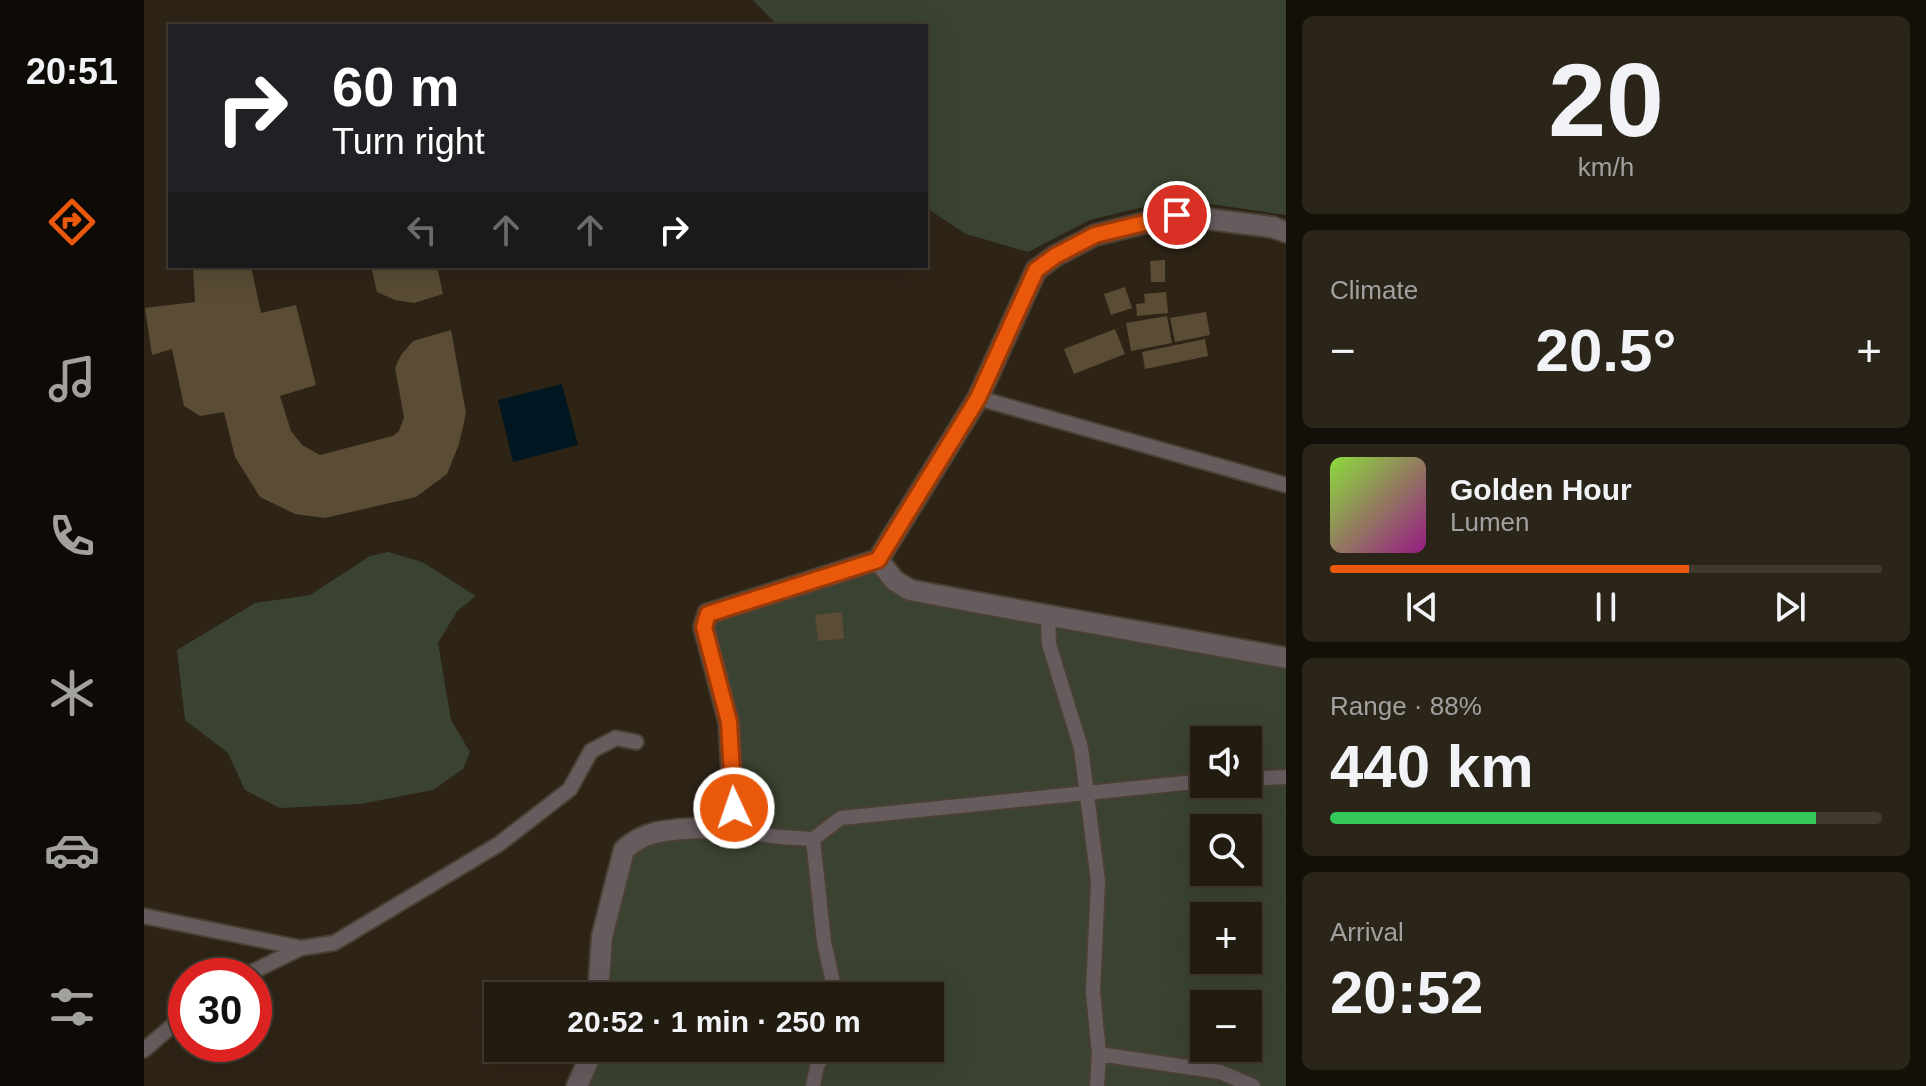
<!DOCTYPE html>
<html lang="en">
<head>
<meta charset="utf-8">
<style>
  body { margin:0; font-family:Arial,sans-serif; background:#2a2419; color:#f1f3f6; height:100vh; display:flex; flex-direction:column; font-size:30px; white-space:nowrap }
  * { box-sizing:border-box; margin:0 }
  p { font-size:26px; color:#a2a19f }
  .icon { flex:none; width:44px; height:44px; fill:none; stroke:currentColor; stroke-width:2; stroke-linecap:round; stroke-linejoin:round }
  .map { position:relative; flex:1; overflow:hidden }
  .side { display:flex; flex-direction:column; gap:16px; padding:16px; background:#130f09; width:640px }
  .side>* { flex:none }
  .banner { position:absolute; left:24px; top:24px; width:760px; height:244px; border-radius:0px; box-shadow:0 8px 32px #0002,0 0 0 2px #3f3930; background:#202124; color:#fff; overflow:hidden }
  .buttons { position:absolute; left:1046px; top:726px; display:grid; gap:16px }
  .buttons a { display:grid; place-items:center; width:72px; height:72px; border-radius:0px; background:#221b10; box-shadow:0 8px 32px #0002,0 0 0 2px #3f3930; font-size:40px }
  .speed { position:absolute; left:24px; top:958px; display:flex; gap:16px; font-size:40px; font-weight:700; text-align:center }
  .speed>* { display:grid; place-content:center; width:104px; height:104px; border-radius:50%; background:#221b10; box-shadow:0 8px 32px #0002,0 0 0 2px #3f3930; line-height:1 }
  .speed .limit { border:12px solid #d22; background:#fff; color:#111 }
  .pin { position:absolute; display:grid; place-items:center; width:68px; height:68px; color:#fff; margin:-34px; border:4px solid #fff; border-radius:50%; box-shadow:0 2px 8px #0007 }
  .me { position:absolute; width:88px; margin:-44px; rotate:357deg; stroke-linejoin:round; filter:drop-shadow(0 0 6px #0008) }
  .turn { display:flex; align-items:center; gap:28px; height:168px; padding:0 32px; font-size:36px }
  .turn .icon { width:104px; height:104px; stroke-width:2.5 }
  .turn b { display:block; font-size:56px; line-height:68px }
  .lanes { display:flex; align-items:center; height:76px; padding:0 32px; background:#0003; justify-content:center; gap:40px; direction:ltr }
  .lanes .off { opacity:.35 }
  .big { font-size:60px; font-weight:800; line-height:1.1 }
  .side .tile { flex:1; display:flex; flex-direction:column; justify-content:center; gap:12px; min-width:0; padding:0 28px; border-radius:12px; background:#2a2419 }
  .side .dial { align-items:center; gap:0 }
  .dial b { font-size:104px; line-height:1 }
  .song { display:flex; align-items:center; gap:24px }
  .cover { width:96px; height:96px; border-radius:12px; background:linear-gradient(135deg,hsl(90 70% 55%),hsl(310 70% 35%)) }
  .played { height:8px; border-radius:4px; background:linear-gradient(90deg,#ea580c 65%,#3f3930 65%) }
  .keys { display:flex; justify-content:space-around; direction:ltr }
  .heat { display:flex; justify-content:space-between; align-items:center; font-size:44px; direction:ltr }
  .charge { height:12px; border-radius:6px; background:linear-gradient(90deg,#34c759 88%,#3f3930 0) }
  .trip { position:absolute; left:340px; top:982px; width:460px; height:80px; border-radius:0px; background:#221b10; box-shadow:0 8px 32px #0002,0 0 0 2px #3f3930; font-weight:800; line-height:80px; text-align:center }
  main { display:flex; flex:1; min-height:0 }
  .tab-bar { display:flex; flex-direction:column; width:144px; justify-content:space-around; align-items:center; background:#0e0b06; color:#a2a19f }
  .tab-bar .icon { width:56px; height:56px }
  .tab-bar .current { color:#ea580c }
  .tab-bar b { font-size:36px; color:#f1f3f6 }
  .map>svg:first-child { display:block }
</style>
</head>
<body>
<main>
<nav class="tab-bar">
<b>20:51</b>
<svg class="icon current" aria-label="directions" viewBox="0 0 24 24"><path d="M12 3l9 9-9 9-9-9zM9 14v-3h6M13 9l2 2-2 2"/></svg>
<svg class="icon" aria-label="music" viewBox="0 0 24 24"><path d="M9 18V5l10-2v13"/><circle cx="6" cy="18" r="3"/><circle cx="16" cy="16" r="3"/></svg>
<svg class="icon" aria-label="phone" viewBox="0 0 24 24"><path d="M5 4h4l2 5-3 2q2 4 5 5l2-3 5 2v4C11 20 4 13 5 4z"/></svg>
<svg class="icon" aria-label="climate" viewBox="0 0 24 24"><path d="M12 3v18M4 7l16 10M4 17L20 7"/></svg>
<svg class="icon" aria-label="car" viewBox="0 0 24 24"><path d="M5 17H2v-5l4-1 3-4h7l3 4 3 1v5h-3M9 17h6M6 11h13"/><circle cx="7" cy="17" r="2"/><circle cx="17" cy="17" r="2"/></svg>
<svg class="icon" aria-label="filters" viewBox="0 0 24 24"><path d="M4 7h16M4 17h16"/><circle cx="9" cy="7" r="2"/><circle cx="15" cy="17" r="2"/></svg>
</nav>
<div class="map">
<svg width="1142" height="1086" viewBox="0 0 1142 1086">
  <rect width="100%" height="100%" fill="#2e2416"/>
  <path fill="#3a4331" fill-rule="evenodd" d="M609,0h533v215l-110,-16 -86,21 -62,32 -62,-18 -40,-26v-182h-148z
    M244,552l34,10 54,34 -19,15 -19,32 13,77 19,32 -7,17 -30,21 -73,14 -80,4 -35,-18 -17,-37 -43,-33 -8,-70 78,-47 55,-8 60,-39z
    M734,560l17,21 391,77v428h-709l17,-38h336v-52h-332l26,-146 105,-30 -21,-206zM1060,740h44v44h-44zM1060,828h44v44h-44zM1060,916h44v44h-44zM1060,1004h44v44h-44z"/>
  <path fill="#001721" d="M418,384l16,61 -65,17 -15,-62z"/>
  <path fill="#5a4c35" d="M1021,260v22h-14l-1,-21z
    M49,266h58l10,47 35,-8 20,80 -36,11 11,35 11,14 18,10 73,-19 6,-5 5,-14 -9,-49 6,-13 12,-14 38,-11 15,83 -7,31 -12,30 -31,23 -91,21 -30,-4 -35,-17 -25,-40 -11,-45 -24,4 -16,-10 -12,-57 -20,6 -7,-47 50,-6z
    M227,266h66l6,28 -29,9 -19,-3 -18,-8z
    M981,287l7,21 -21,7 -7,-21z
    M1022,292l2,21 -31,3 -1,-12 9,-1 -1,-9z
    M1062,312l4,23 -35,7 -5,-24z
    M1023,316l5,27 -41,8 -5,-28z
    M971,329l10,25 -51,20 -10,-25z
    M1061,339l3,17 -63,13 -3,-17z
    M698,612l2,27 -26,2 -3,-26z"/>
  <g fill="none" stroke-linecap="round" stroke-linejoin="round">
    <g stroke="#4a4033" stroke-width="18">
      <path id="service" d="M834,398l308,87
        M904,617l1,27 32,104 17,133 -5,111 6,62 -2,32
        M1104,779l38,-2
        M585,820c21,18 58,17 84,19l28,-21 363,-37
        M669,839l11,103 12,54
        M0,916l157,32 33,-5 165,-99 71,-55 21,-38 25,-13 20,4
        M100,976l57,-28
        M786,1032h7
        M0,1050l42,-36
        M955,1054l121,18 33,14
        M669,1086l4,-20 11,-18"/>
    </g>
    <g stroke="#4a4033" stroke-width="24">
      <path id="minor" d="M734,560l17,21 15,9c125,24 251,45 376,68
        M454,996l4,-59 22,-87c21,-21 48,-20 77,-22 5,0 13,1 19,-1 9,-3 11,-11 14,-19l-5,-86 -25,-95 4,-13 170,-54 100,-162 58,-128 19,-14 40,-21 82,-20 95,12 14,5
        M433,1086l17,-38"/>
    </g>
    <use href="#service" stroke="#665c5e" stroke-width="14"/>
    <use href="#minor" stroke="#665c5e" stroke-width="20"/>
  </g>
  <g fill="none" stroke-linecap="round" stroke-linejoin="round">
    <g stroke="#983908" stroke-width="20">
      <path id="route" d="M590,808l-5,-86 -25,-95 4,-13 170,-54 100,-162 58,-128 19,-14 40,-21 82,-20"/>
    </g>
    <use href="#route" stroke="#ea580c" stroke-width="14"/>
  </g>
</svg>
<div class="buttons">
<a><svg class="icon" aria-label="sound" viewBox="0 0 24 24"><path d="M4 9h4l5-4v14l-5-4H4zM17 9q2 3 0 6"/></svg></a>
<a><svg class="icon" aria-label="search" viewBox="0 0 24 24"><circle cx="10" cy="10" r="6"/><path d="M15 15l6 6"/></svg></a>
<a>+</a>
<a>−</a>
</div>
<div class="speed"><div class="limit">30</div></div>
<div class="pin" style="left:1033px;top:215px;background:#d93025"><svg class="icon" aria-label="arrive" viewBox="0 0 24 24"><path d="M6 21V4h12l-3 4 3 4H6"/></svg></div>
<svg class="me" style="left:590px;top:808px" viewBox="-20 -20 40 40"><circle r="17" fill="#ea580c" stroke="#fff" stroke-width="3"/><path d="M0-11L8 9 0 5-8 9z" fill="#fff"/></svg>
<div class="trip">20:52 · 1 min · 250 m</div>
<div class="banner">
<div class="turn"><svg class="icon" aria-label="right" viewBox="0 0 24 24"><path d="M7 20v-9h11M14 6l5 5-5 5"/></svg><div><b>60 m</b>Turn right</div></div>
<div class="lanes"><svg class="icon off" aria-label="left" viewBox="0 0 24 24"><path d="M17 20v-9H6M10 6l-5 5 5 5"/></svg><svg class="icon off" aria-label="ahead" viewBox="0 0 24 24"><path d="M12 20V5M6 11l6-6 6 6"/></svg><svg class="icon off" aria-label="ahead" viewBox="0 0 24 24"><path d="M12 20V5M6 11l6-6 6 6"/></svg><svg class="icon" aria-label="right" viewBox="0 0 24 24"><path d="M7 20v-9h11M14 6l5 5-5 5"/></svg></div>
</div>
</div>
<section class="side">
<div class="tile dial"><b>20</b><p>km/h</p></div>
<div class="tile"><p>Climate</p>
<div class="heat"><a>−</a><b class="big">20.5°</b><a>+</a></div>
</div>
<div class="tile">
<div class="song"><i class="cover"></i><div><b>Golden Hour</b><p>Lumen</p></div></div>
<div class="played"></div>
<div class="keys"><svg class="icon" aria-label="previous" viewBox="0 0 24 24"><path d="M18 5L8 12l10 7zM5 5v14"/></svg><svg class="icon" aria-label="pause" viewBox="0 0 24 24"><path d="M8 5v14M16 5v14"/></svg><svg class="icon" aria-label="next" viewBox="0 0 24 24"><path d="M6 5l10 7-10 7zM19 5v14"/></svg></div>
</div>
<div class="tile"><p>Range · 88%</p><b class="big">440 km</b><div class="charge"></div></div>
<div class="tile"><p>Arrival</p><b class="big">20:52</b></div>
</section>
</main>
</body>
</html>
